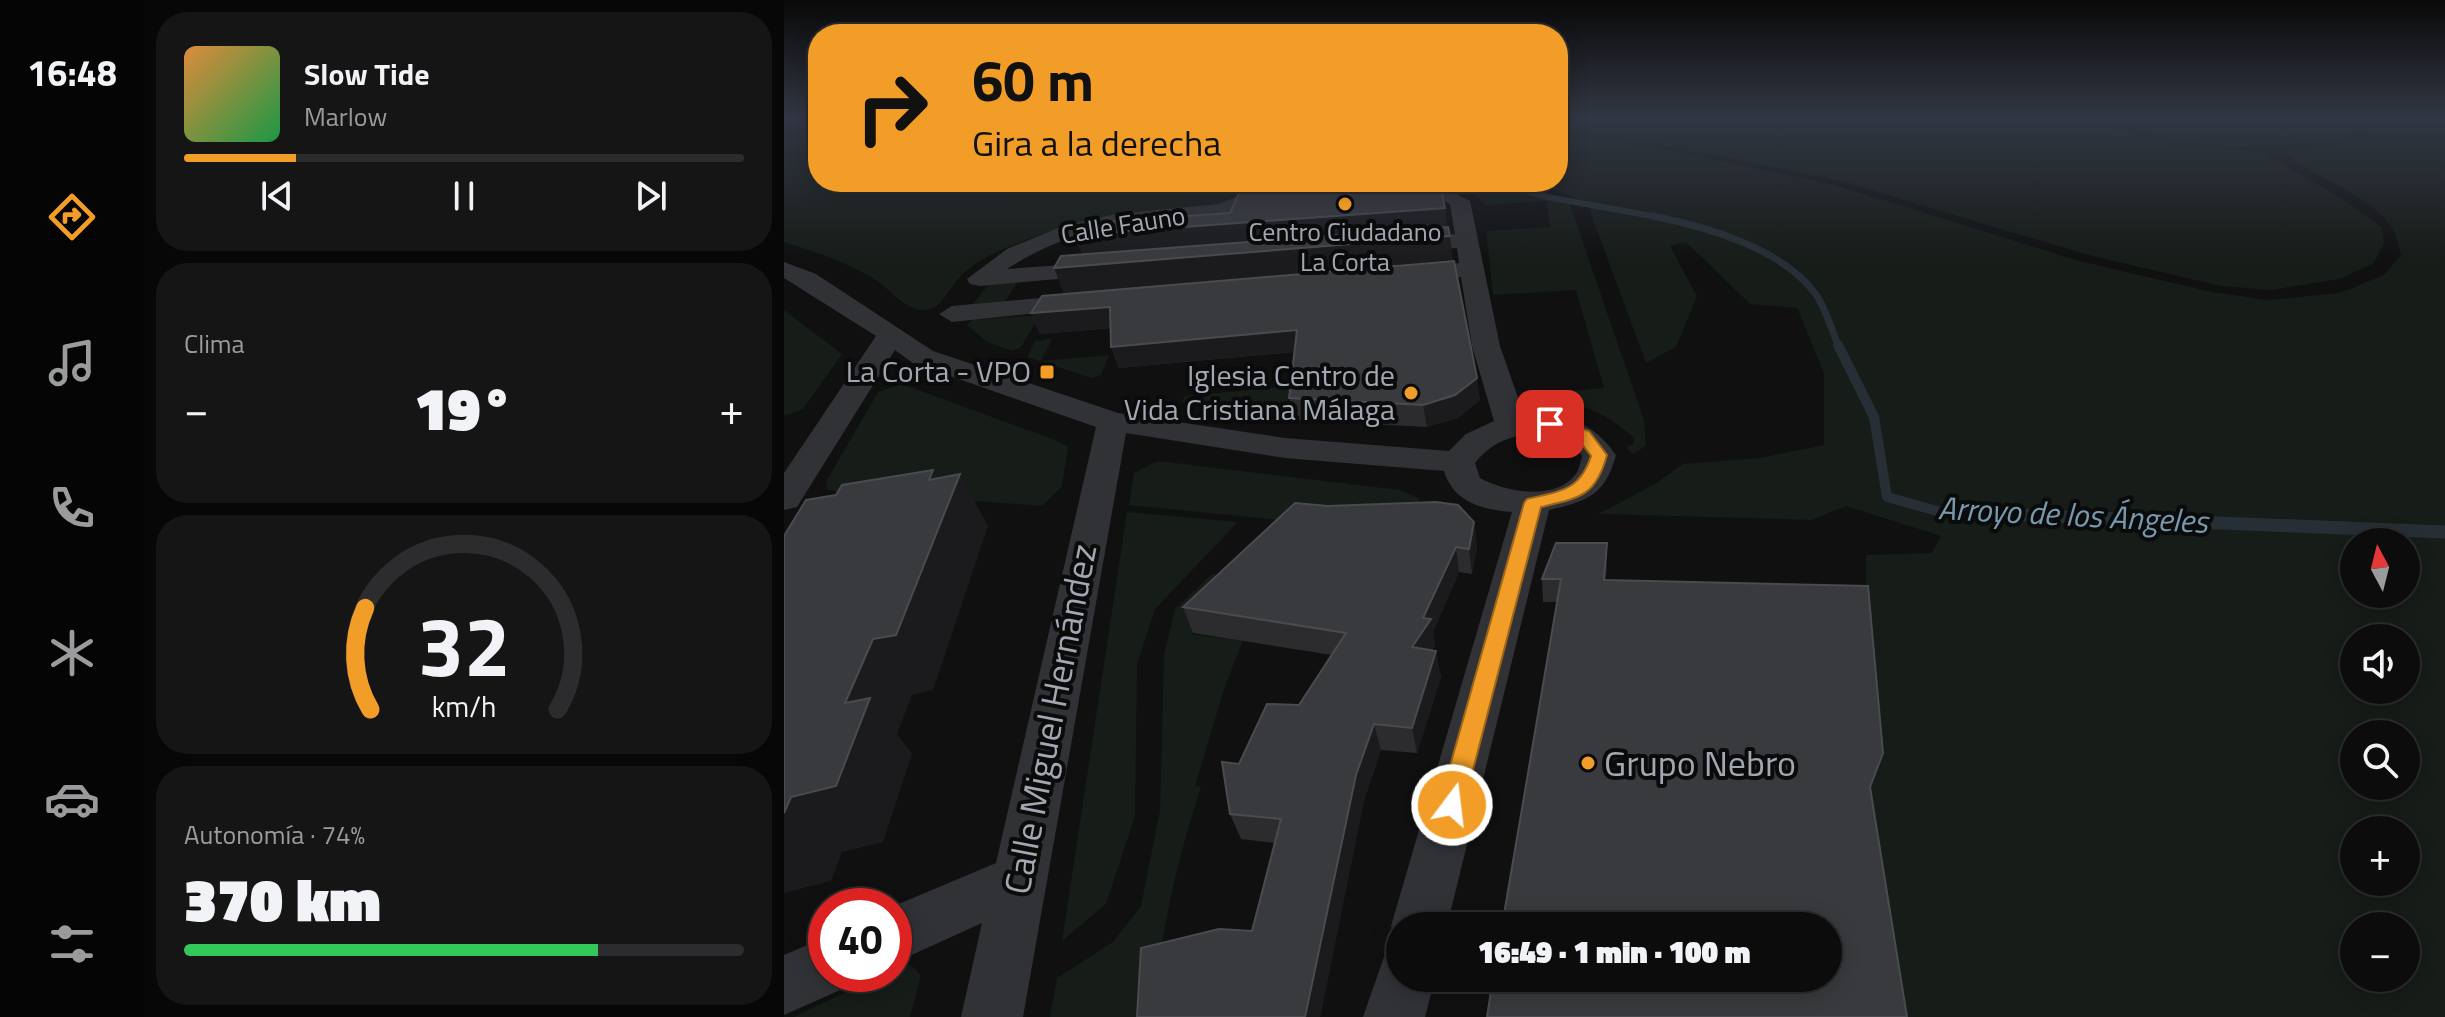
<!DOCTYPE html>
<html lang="es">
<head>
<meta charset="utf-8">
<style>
  body { margin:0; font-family:"Titillium Web",sans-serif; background:#151516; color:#f1f3f6; height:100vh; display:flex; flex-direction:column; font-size:30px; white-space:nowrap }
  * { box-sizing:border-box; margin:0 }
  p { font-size:26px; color:#9a9b9d }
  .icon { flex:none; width:44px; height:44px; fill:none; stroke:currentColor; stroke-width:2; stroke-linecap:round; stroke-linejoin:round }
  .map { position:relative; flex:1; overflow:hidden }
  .details { display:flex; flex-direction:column; gap:12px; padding:12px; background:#070707; width:640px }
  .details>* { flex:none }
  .banner { position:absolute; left:24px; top:24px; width:760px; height:168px; border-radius:32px; box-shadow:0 4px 20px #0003,0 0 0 2px #2c2c2e; background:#f29d27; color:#111; overflow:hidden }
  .needle { width:52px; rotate:353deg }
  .buttons { position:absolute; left:1556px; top:528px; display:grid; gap:16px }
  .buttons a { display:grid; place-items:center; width:80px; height:80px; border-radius:50%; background:#0c0c0d; box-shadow:0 4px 20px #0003,0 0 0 2px #2c2c2e; font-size:40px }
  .speed { position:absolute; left:24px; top:888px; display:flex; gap:16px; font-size:40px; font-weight:700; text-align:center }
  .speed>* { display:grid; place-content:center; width:104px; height:104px; border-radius:50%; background:#0c0c0d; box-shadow:0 4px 20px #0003,0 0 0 2px #2c2c2e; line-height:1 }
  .speed .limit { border:12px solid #d22; background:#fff; color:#111 }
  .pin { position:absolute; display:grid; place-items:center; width:68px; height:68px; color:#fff; margin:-34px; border-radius:16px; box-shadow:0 4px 12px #0006 }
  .me { position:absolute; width:88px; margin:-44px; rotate:15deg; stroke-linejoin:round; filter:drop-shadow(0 0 6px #0008) }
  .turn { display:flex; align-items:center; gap:28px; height:168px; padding:0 32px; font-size:36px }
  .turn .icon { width:104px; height:104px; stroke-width:2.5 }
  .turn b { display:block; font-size:56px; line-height:68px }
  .big { font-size:60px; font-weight:800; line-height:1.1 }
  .details .card { flex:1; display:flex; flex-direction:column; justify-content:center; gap:12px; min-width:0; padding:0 28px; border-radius:32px; background:#151516 }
  .details .dial { align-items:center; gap:0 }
  .dial svg { height:208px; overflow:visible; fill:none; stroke:#2c2c2e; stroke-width:7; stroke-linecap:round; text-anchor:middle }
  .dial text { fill:#f1f3f6; stroke:none }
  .song { display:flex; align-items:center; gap:24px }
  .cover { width:96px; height:96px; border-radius:12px; background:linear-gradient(135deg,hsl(30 70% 55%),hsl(140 70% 35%)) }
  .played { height:8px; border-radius:4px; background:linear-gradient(90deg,#f29d27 20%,#2c2c2e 20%) }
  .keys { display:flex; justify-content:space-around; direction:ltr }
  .heat { display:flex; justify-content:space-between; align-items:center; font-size:44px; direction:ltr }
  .charge { height:12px; border-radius:6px; background:linear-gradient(90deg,#34c759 74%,#2c2c2e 0) }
  .trip { position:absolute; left:602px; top:912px; width:456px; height:80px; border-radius:40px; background:#0c0c0d; box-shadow:0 4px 20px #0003,0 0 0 2px #2c2c2e; font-weight:800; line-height:80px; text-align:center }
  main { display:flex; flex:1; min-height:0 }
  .tabs { display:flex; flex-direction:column; width:144px; justify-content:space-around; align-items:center; background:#050505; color:#9a9b9d }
  .tabs .icon { width:56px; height:56px }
  .tabs .on { color:#f29d27 }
  .tabs b { font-size:36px; color:#f1f3f6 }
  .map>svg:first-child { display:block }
</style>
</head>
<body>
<main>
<nav class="tabs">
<b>16:48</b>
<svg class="icon on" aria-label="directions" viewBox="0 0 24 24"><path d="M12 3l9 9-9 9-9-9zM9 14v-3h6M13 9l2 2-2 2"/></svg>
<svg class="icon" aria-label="music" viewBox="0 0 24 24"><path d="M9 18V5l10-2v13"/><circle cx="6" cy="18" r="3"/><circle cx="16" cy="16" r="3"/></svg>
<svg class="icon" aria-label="phone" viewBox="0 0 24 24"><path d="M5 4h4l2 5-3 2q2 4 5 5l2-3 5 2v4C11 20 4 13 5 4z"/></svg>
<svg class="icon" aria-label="climate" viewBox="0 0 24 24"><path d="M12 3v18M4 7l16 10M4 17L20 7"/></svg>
<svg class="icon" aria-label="car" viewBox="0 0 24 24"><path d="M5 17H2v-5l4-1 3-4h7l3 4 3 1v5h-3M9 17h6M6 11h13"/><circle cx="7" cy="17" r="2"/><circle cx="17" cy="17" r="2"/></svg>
<svg class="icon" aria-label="filters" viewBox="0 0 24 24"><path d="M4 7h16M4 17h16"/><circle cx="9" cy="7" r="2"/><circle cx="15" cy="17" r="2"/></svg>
</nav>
<section class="details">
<div class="card">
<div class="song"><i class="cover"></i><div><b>Slow Tide</b><p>Marlow</p></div></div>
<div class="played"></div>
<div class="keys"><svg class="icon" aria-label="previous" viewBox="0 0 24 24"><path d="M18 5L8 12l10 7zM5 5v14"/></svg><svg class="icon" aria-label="pause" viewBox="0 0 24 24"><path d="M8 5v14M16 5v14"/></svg><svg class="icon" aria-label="next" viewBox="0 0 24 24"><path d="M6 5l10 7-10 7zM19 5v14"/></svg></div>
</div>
<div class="card"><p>Clima</p>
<div class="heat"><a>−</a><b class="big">19°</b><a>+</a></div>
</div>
<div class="card dial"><svg viewBox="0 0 100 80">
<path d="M14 69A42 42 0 1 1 86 69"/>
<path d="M14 69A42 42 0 0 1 12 30" stroke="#f29d27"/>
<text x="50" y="56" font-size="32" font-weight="700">32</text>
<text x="50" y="72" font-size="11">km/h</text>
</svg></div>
<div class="card"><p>Autonomía · 74%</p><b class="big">370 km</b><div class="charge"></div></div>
</section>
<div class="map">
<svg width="1661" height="1017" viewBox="0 0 1661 1017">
  <rect width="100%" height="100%" fill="#101011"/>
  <path fill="#161c17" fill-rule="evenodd" d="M0,118h34v64h426l5,12c-69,30 -150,18 -221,45 -22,8 -46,18 -64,34 -15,12 -21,40 -44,37 -18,-3 -31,-22 -46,-31 -27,-17 -59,-27 -90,-37z
    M774,118h520l96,27 88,7 79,46 41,29 2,16 -10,20 -34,16 -69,11 -50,-4 -129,-30 -248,-74 -213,-44 -73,-6z
    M1305,118h259l6,14 -4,6 -87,10 -60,-2z
    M1574,118h87v899h-550l-31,-207 2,-255 66,-2 9,-17 -95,-30 -34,14 -214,-6 57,-30 28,-20 77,-6 64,-13v-72l-27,-65 -47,-4 -64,-62 -16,4 27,50 -21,51 -30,16 -59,-160 -51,-21h22v-45l71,5 203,42 244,76 131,31 60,9 73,-7 44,-18 17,-20c-3,-9 -4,-22 -10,-29 -25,-34 -76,-46 -108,-74l76,-12 6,-5zM1570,542h52v52h-52zM1570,638h52v52h-52zM1570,734h52v52h-52zM1570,830h52v52h-52zM1570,926h52v52h-52z
    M660,182h78l47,20 75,218 2,26 -13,8 -7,-7 8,-3v-6c-38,-33 -55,-35 -104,-37l-2,-6 76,-7 -28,-98 -83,5 -7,-64 64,-4 -4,-26 -60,4 -14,-12z
    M234,281l-14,22 -32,2 17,-21z
    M0,310l58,44 -39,55 -19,7z
    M256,315l-19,32 -9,4 -25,-9 -20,-17 5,-5z
    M268,339l-11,22 68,-6 -8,20 -9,3 -65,-21 8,-16z
    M118,384l156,57 10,6 -6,39 -20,20 -214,-16 -2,-8 52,-90z
    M506,386l-5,30 -103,-14 3,-6z
    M374,461l242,29 19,8 -3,23 -105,2 -182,-18 5,-32z
    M343,512l111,10 -83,87 -18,55 -2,152 -29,88 -44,37z
    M428,574l34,7 -55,53 52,7 -18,45 -30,100 6,1c-24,74 -43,152 -46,230h-105l7,-39 56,-36 28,-36 19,-95 4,-156 11,-46z
    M127,965l10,10 -11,42h-116l90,-43h10l2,-6z"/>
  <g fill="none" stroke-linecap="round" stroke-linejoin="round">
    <path stroke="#262f35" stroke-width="6" d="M706,182l57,15 116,21"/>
    <path stroke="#262f35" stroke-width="7" d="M868,216c53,10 133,33 165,80 9,14 15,35 22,51"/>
    <path stroke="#262f35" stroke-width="10" d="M1054,345l36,72 13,80 54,15 81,3"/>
    <path stroke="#262f35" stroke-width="13" d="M1187,513l474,19"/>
    <path fill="#313236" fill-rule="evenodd" d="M467,182h20l3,10c-30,38 -132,30 -177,39 -32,6 -62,20 -90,38l98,-7 12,7 -4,5 -133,12 -10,-2 -3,-5 40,-30 59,-24 50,-11 103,-10 34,-14z
      M624,182h26l36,19 30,145 24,69c41,-2 67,5 92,40 -11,40 -28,46 -67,55l-102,416h-47v20l-9,-20 121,-414c-29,-2 -59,-10 -68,-41l-159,-13 -159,-25 -103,584h-62l21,-94 -88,40v-57l102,-43 100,-436 -183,-64 -18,-13 -98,157 -13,3v-37l92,-137 -92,-58v-16l32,12 117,77 185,62 167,25 164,13 17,-17 28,-13 -22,-75 -11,-69 -55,5 -12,-7 12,-7 53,-5 -2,-15 -54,4 -11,-7 11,-7 52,-4 -5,-30zM763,434l25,8 10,14c-1,4 -3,14 -6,18 -21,28 -70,18 -96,4l-5,-15c20,-25 42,-29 72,-29z
      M300,294l9,3 4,5 -4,5 -141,15 -13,-8 13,-8z
      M42,937v37h26l-5,13 -63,28v-60z
      M616,950v28h35l-10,39h-62l21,-60z"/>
  </g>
  <path fill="#2c2c2f" d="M670,261l26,139 -22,18 -31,9 -132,-7 -6,-22 5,-46 -175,16 -8,-21v-19l-71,6 -9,-21z
    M511,503l182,43 -5,28 -13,-2 -26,60 2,13 -3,5 9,27 -24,76 -36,-3 -17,50 -44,217h-183l115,-86 22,-88 -33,-4 -11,-25 102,-159 -139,-22 -10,-26z
    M823,543l-1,37 271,196 -6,15 -314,-189h-14l-1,-23z"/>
  <path fill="#1b1b1d" d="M661,208l3,24 -364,28 -10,-25z
    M666,236l3,24 -389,34 -10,-26z
    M326,307l8,20 -78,7 -9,-21z
    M513,330l5,21 -183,17 -8,-21z
    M693,378l3,22 -22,18 -31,9 -4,-22z
    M149,470l17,30 10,-26 28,52 -55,164 -21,5 -15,39 15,20 -29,88 -41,10 -11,29 -47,12v-80z
    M690,522l3,24 -5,28 -3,-25z
    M823,543v23l-3,36v-22z
    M672,547l3,25 -26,60 2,13 -18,27 -5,-25 11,-29z
    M652,651l5,26 -24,76 -5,-25z
    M590,724l7,26 -17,50 -44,217h-15l51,-242z
    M1099,753l-6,23 -13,34 6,-23z"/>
  <path fill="#383a3d" stroke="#494b4f" stroke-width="2" d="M477,182h153l27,7 4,19 -371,27 6,-9 32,-2 2,-3 116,-8 10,-22 19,-3z
    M664,227l2,9 -396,32 7,-12z
    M670,261l23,117 -22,17 -32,10 -134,-7 8,-68 -186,17 -1,-40 -79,6 11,-17z
    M149,470l-4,10 31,-6 -64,161 -23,4 -28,64 25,-5 -34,88 -45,11 -7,16v-277l22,-36 30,-5 6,-10z
    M652,502l22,3 16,17 -5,27 -13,-2 -33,71 8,1 -19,28 24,4 -24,77 -38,-4 -18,51 -51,242h-168l4,-69 78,-19 33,2 29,-112 -51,-5 -8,-52 17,2 28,-60 32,1 47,-72 -163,-26 112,-104 33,3z
    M772,543h51l-3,37 264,6 15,167 -13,34 37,230h-420l6,-39h335v-52h-326l59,-347h-19z"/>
  <linearGradient id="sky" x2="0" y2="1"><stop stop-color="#090909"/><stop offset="0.45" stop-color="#313743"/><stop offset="1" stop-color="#313743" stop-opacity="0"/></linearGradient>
  <rect width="1661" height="260" fill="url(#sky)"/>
  <path fill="#f29d27" stroke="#9d6619" stroke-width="2" d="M766,419l39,12 18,24c-11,41 -27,43 -66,52l-77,298 -3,8 -9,3 -9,-3 -4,-8 85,-302 3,-4c33,-8 53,-8 64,-43l-14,-18 -32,-11v-7z"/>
  <g fill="#f29d27" stroke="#0b0b0c" stroke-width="3">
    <circle cx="561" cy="204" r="8"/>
    <rect x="255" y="364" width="16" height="16" rx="4"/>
    <circle cx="627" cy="393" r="8"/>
    <circle cx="804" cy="763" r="8"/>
  </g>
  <g text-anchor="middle" stroke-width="8" stroke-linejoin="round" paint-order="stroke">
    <g font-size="26" fill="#a1a8b2" stroke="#0b0b0c">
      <text transform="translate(339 225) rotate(-9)" y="9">Calle Fauno</text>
    </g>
    <g font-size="26" fill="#a1a8b2" stroke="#0b0b0c">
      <text x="561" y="241">Centro Ciudadano<tspan x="561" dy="30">La Corta</tspan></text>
    </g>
    <g font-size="30" fill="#a1a8b2" stroke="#0b0b0c" text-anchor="end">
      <text x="247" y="382">La Corta - VPO</text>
      <text x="611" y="386">Iglesia Centro de<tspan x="611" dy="34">Vida Cristiana Málaga</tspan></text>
    </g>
    <g font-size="32" font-style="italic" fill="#7799ae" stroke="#0b0b0c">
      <text transform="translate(1289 515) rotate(3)" y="11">Arroyo de los Ángeles</text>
    </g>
    <g font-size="36" fill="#a1a8b2" stroke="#0b0b0c">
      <text transform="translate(266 719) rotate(-79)" y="13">Calle Miguel Hernández</text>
    </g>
    <g font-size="36" fill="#a1a8b2" stroke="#0b0b0c" text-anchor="start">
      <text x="820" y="776">Grupo Nebro</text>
    </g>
  </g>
</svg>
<div class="buttons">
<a><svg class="needle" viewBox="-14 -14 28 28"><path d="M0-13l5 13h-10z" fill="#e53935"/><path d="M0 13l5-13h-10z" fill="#9a9b9d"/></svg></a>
<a><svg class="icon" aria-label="sound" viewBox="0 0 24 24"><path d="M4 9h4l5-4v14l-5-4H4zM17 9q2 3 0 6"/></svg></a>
<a><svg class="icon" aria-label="search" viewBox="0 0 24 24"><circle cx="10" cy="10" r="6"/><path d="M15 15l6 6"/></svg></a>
<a>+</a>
<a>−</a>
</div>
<div class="speed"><div class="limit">40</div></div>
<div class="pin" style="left:766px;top:424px;background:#d93025"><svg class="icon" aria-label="arrive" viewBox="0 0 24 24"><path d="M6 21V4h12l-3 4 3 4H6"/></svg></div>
<svg class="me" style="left:668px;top:805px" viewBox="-20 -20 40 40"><circle r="17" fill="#f29d27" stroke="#fff" stroke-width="3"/><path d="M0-11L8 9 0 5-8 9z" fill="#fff"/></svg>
<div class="trip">16:49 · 1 min · 100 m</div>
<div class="banner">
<div class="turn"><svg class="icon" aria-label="right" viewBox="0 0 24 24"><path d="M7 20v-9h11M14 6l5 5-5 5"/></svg><div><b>60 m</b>Gira a la derecha</div></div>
</div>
</div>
</main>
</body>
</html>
